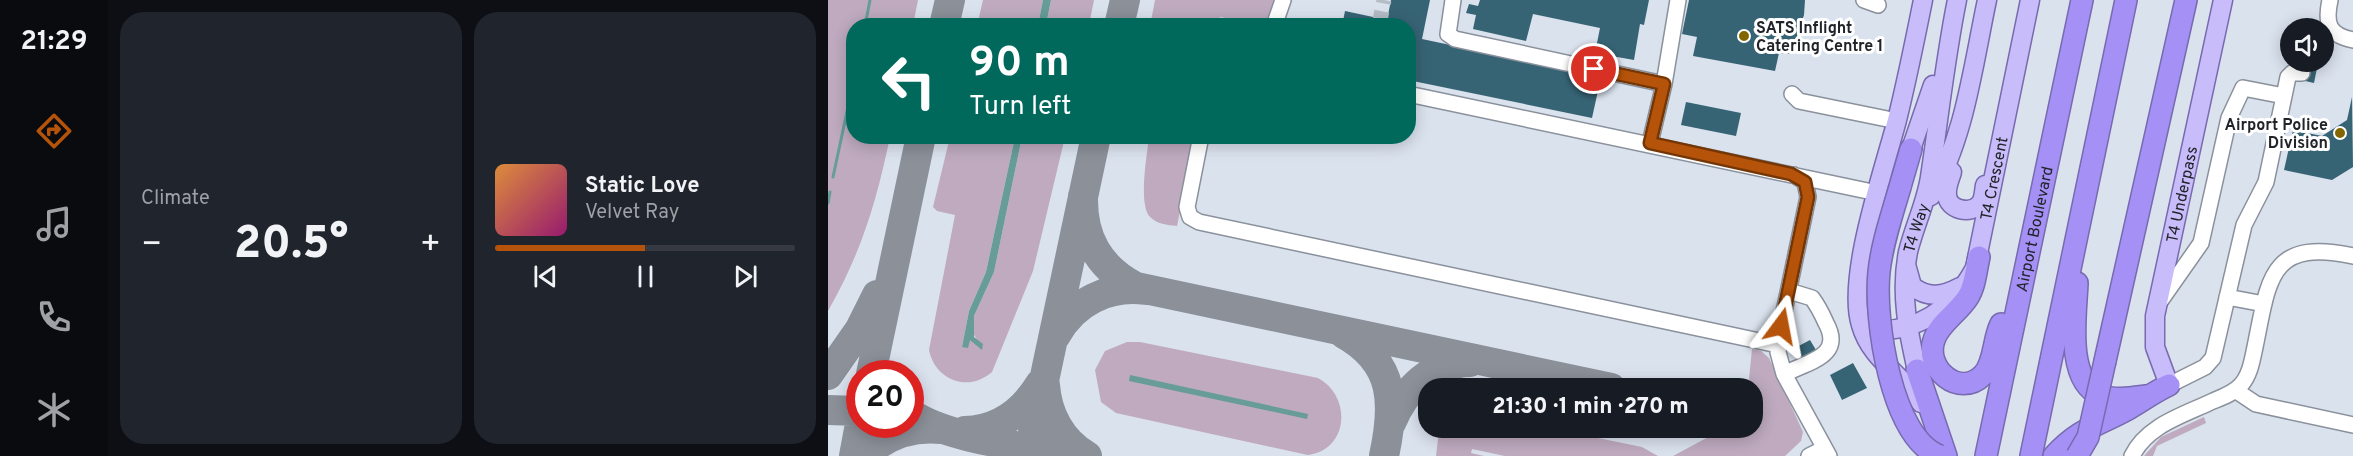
<!DOCTYPE html>
<html lang="en">
<head>
<meta charset="utf-8">
<style>
  body { margin:0; font-family:Overpass,sans-serif; background:#20242c; color:#f1f3f6; height:100vh; display:flex; flex-direction:column; font-size:22px; white-space:nowrap }
  * { box-sizing:border-box; margin:0 }
  p { font-size:20px; color:#9ea1a6 }
  .icon { flex:none; width:33px; height:33px; fill:none; stroke:currentColor; stroke-width:2; stroke-linecap:round; stroke-linejoin:round }
  .map { position:relative; flex:1; overflow:hidden }
  .sheet { display:flex; flex-direction:column; gap:12px; padding:12px; background:#0d0f14; width:720px }
  .sheet>* { flex:none }
  .hud { position:absolute; left:18px; top:18px; width:570px; height:126px; border-radius:24px; box-shadow:0 3px 15px #0003; background:#00695c; color:#fff; overflow:hidden }
  .fabs { position:absolute; left:1452px; top:18px; display:grid; gap:12px }
  .fabs a { display:grid; place-items:center; width:54px; height:54px; border-radius:50%; background:#171b24; box-shadow:0 3px 15px #0003; font-size:30px }
  .speed { position:absolute; left:18px; top:360px; display:flex; gap:12px; font-size:30px; font-weight:700; text-align:center }
  .speed>* { display:grid; place-content:center; width:78px; height:78px; border-radius:50%; background:#171b24; box-shadow:0 3px 15px #0003; line-height:1 }
  .speed .limit { border:9px solid #d22; background:#fff; color:#111 }
  .pin { position:absolute; display:grid; place-items:center; width:51px; height:51px; color:#fff; margin:-26px; border:3px solid #fff; border-radius:50%; box-shadow:0 2px 6px #0007 }
  .me { position:absolute; width:66px; margin:-33px; rotate:13deg; stroke-linejoin:round; filter:drop-shadow(0 0 4px #0008) }
  .turn { display:flex; align-items:center; gap:21px; height:126px; padding:0 24px; font-size:27px }
  .turn .icon { width:78px; height:78px; stroke-width:2.5 }
  .turn b { display:block; font-size:42px; line-height:51px }
  .big { font-size:45px; font-weight:800; line-height:1.1 }
  .sheet .card { flex:1; display:flex; flex-direction:column; justify-content:center; gap:9px; min-width:0; padding:0 21px; border-radius:24px; background:#20242c }
  .song { display:flex; align-items:center; gap:18px }
  .cover { width:72px; height:72px; border-radius:9px; background:linear-gradient(135deg,hsl(30 70% 55%),hsl(320 70% 35%)) }
  .played { height:6px; border-radius:3px; background:linear-gradient(90deg,#b45309 50%,#363941 50%) }
  .keys { display:flex; justify-content:space-around; direction:ltr }
  .heat { display:flex; justify-content:space-between; align-items:center; font-size:33px; direction:ltr }
  .sheet .tiles { flex:1; display:grid; gap:12px; grid-template-columns:repeat(2,1fr) }
  .trip { position:absolute; left:590px; top:378px; width:345px; height:60px; border-radius:24px; background:#171b24; box-shadow:0 3px 15px #0003; font-weight:800; line-height:60px; text-align:center }
  main { display:flex; flex:1; min-height:0 }
  .tabs { display:flex; flex-direction:column; width:108px; justify-content:space-around; align-items:center; background:#090b0e; color:#9ea1a6 }
  .tabs .icon { width:42px; height:42px }
  .tabs .on { color:#b45309 }
  .tabs b { font-size:27px; color:#f1f3f6 }
  .map>svg:first-child { display:block }
</style>
</head>
<body>
<main>
<nav class="tabs">
<b>21:29</b>
<svg class="icon on" aria-label="directions" viewBox="0 0 24 24"><path d="M12 3l9 9-9 9-9-9zM9 14v-3h6M13 9l2 2-2 2"/></svg>
<svg class="icon" aria-label="music" viewBox="0 0 24 24"><path d="M9 18V5l10-2v13"/><circle cx="6" cy="18" r="3"/><circle cx="16" cy="16" r="3"/></svg>
<svg class="icon" aria-label="phone" viewBox="0 0 24 24"><path d="M5 4h4l2 5-3 2q2 4 5 5l2-3 5 2v4C11 20 4 13 5 4z"/></svg>
<svg class="icon" aria-label="climate" viewBox="0 0 24 24"><path d="M12 3v18M4 7l16 10M4 17L20 7"/></svg>
</nav>
<section class="sheet">
<div class="tiles">
<div class="card"><p>Climate</p>
<div class="heat"><a>−</a><b class="big">20.5°</b><a>+</a></div>
</div>
<div class="card">
<div class="song"><i class="cover"></i><div><b>Static Love</b><p>Velvet Ray</p></div></div>
<div class="played"></div>
<div class="keys"><svg class="icon" aria-label="previous" viewBox="0 0 24 24"><path d="M18 5L8 12l10 7zM5 5v14"/></svg><svg class="icon" aria-label="pause" viewBox="0 0 24 24"><path d="M8 5v14M16 5v14"/></svg><svg class="icon" aria-label="next" viewBox="0 0 24 24"><path d="M6 5l10 7-10 7zM19 5v14"/></svg></div>
</div>
</div>
</section>
<div class="map">
<svg width="1525" height="456" viewBox="0 0 1525 456">
  <rect width="100%" height="100%" fill="#dae2ee"/>
  <path fill="#bfaabf" d="M0,0h90l-5,25 -59,1v110l36,1c-14,66 -28,114 -62,174z
    M155,0h60l-5,25 -61,1z
    M223,0h43l-5,25h-43z
    M327,0h119l-5,18 -6,7 -43,-8 -2,8 -68,1z
    M122,137h65l-29,135 -17,39 -7,36 8,-8 9,4 -6,-10 1,-17 20,-44 28,-135h43l-32,134 -41,101c-24,21 -57,8 -63,-22l26,-135 -18,-4 -4,-4z
    M321,137h46l-18,89c-10,-1 -20,-2 -27,-9 -12,-13 -3,-62 -1,-80z
    M299,342h13l178,36c34,18 31,72 -10,77l-192,-42 -15,-11 -6,-32 10,-19z
    M924,349l9,2 8,7 34,74 -2,9 -16,15h-112l52,-28h27v-15l11,-6 -14,-28z
    M1376,417l2,6 -49,23 -4,10h-9l17,-19z
    M615,428h106l93,19 16,9h-153l-33,-7 -1,4 13,3h-48l3,-25z"/>
  <path fill="#679c99" d="M215,0h8l-5,25h-8z
    M187,137h7l-28,135 -20,44v21l9,7 -1,6 -12,-10 -2,8 -6,-1 7,-36 17,-39z
    M302,375l178,39 -1,5 -178,-38z"/>
  <g fill="none" stroke-linecap="round" stroke-linejoin="round">
    <path stroke="#679c99" stroke-width="3" d="M37,26l5,-26
      M5,177l21,-98
      M0,203l2,-11"/>
    <path stroke="#8b9099" stroke-width="30" d="M116,26l6,-26
      M291,26l6,-26
      M255,196c-1,42 16,72 53,91l475,101
      M516,334c52,29 51,71 40,122
      M228,335c18,-33 52,-50 90,-45
      M43,374l50,-238
      M0,375l32,-46 17,-34
      M217,385c2,29 16,56 42,71
      M0,410l32,1
      M82,413c37,26 114,33 159,43
      M563,423c14,-34 40,-60 79,-61
      M137,431c34,-1 58,-19 75,-47
      M26,456l6,-32
      M37,456c21,-22 47,-30 77,-27
      M200,456l68,-320"/>
  </g>
  <path fill="#376475" d="M563,0h39l-8,39 179,38 -9,41 -184,-38v-54h-66l3,-15 42,9z
    M652,0h169l-5,25 -4,-1 -6,36 -39,-7 5,-25 -67,-14 -7,27 -53,-12 3,-14 -10,-2 3,-9 9,2z
    M861,0h116l-1,15 -10,30 -5,9 -10,-1 -4,18 -82,-15 4,-19 -15,-3z
    M1476,66l13,2 -3,15 -13,-3z
    M1524,97l1,70 -21,13 -48,-10 9,-40 29,6 25,-16z
    M858,102l55,11 -5,23 -55,-11z
    M982,340l12,20 -18,9 -11,-20z
    M1025,363l14,25 -25,12 -12,-25z"/>
  <g fill="none" stroke-linecap="round" stroke-linejoin="round">
    <path stroke="#b5bcc6" stroke-width="15" stroke-dasharray="15 8" stroke-linecap="butt" d="M551,26l5,-26"/>
    <g stroke="#8a919c" stroke-width="18">
      <path id="minor" d="M625,0l-5,34 7,5 209,45
        M1036,0l14,5
        M1502,0c-5,23 -2,35 23,40
        M446,26l9,-26
        M580,94l469,99
        M964,94l7,7 98,20
        M373,136l-14,71 3,10 9,5 579,123
        M822,143l14,-59 14,-84
        M966,175l11,7 3,15 -27,129 -3,26 6,22 45,82
        M1399,297l37,7
        M1333,300l40,-57 28,-125 14,-30 41,8
        M956,374c26,-13 60,-18 42,-51 -4,-9 -8,-17 -14,-25l-23,-7
        M1341,385l36,-18 8,-9 31,-133 22,-43 22,-105 4,-4h10
        M1407,390l21,14 97,21
        M981,456l14,-7
        M1304,456c15,-31 52,-41 81,-55 10,-4 21,-8 28,-16 9,-10 11,-24 14,-38 14,-68 14,-109 98,-91"/>
    </g>
    <g stroke="#776aae" stroke-width="21">
      <g id="major">
        <path d="M1083,149l22,-64"/>
        <path d="M1124,172c-2,7 -6,15 -5,23 1,15 24,20 33,9 4,-5 4,-13 5,-19"/>
        <path d="M1103,196c34,-59 42,-130 56,-196"/>
        <path d="M1079,268l5,18c16,13 31,10 48,1"/>
        <path id="s1" d="M1039,329c47,7 87,-21 108,-61l55,-268"/>
        <path id="s2" d="M1092,384c-10,-45 -21,-86 -12,-132 6,-25 18,-49 22,-75 9,-59 15,-118 27,-177"/>
        <path id="s3" d="M1341,385l-14,-38v-31l68,-316"/>
        <path d="M1093,403c-19,-29 -50,-43 -60,-78 -15,-47 23,-155 36,-205 10,-40 18,-80 26,-120"/>
      </g>
    </g>
    <g stroke="#776aae" stroke-width="24">
      <g id="highway">
        <path d="M1072,187l11,-38"/>
        <path d="M1151,257c-3,13 -4,29 -11,40 -9,15 -29,26 -34,43 -10,28 25,59 49,35 12,-12 10,-36 18,-51"/>
        <path d="M1249,283c-1,30 -12,97 23,112 14,6 31,3 46,1"/>
        <path d="M1277,361l81,-361"/>
        <path d="M1089,370l29,86"/>
        <path id="s4" d="M1158,456l96,-456"/>
        <path d="M1203,456l95,-456"/>
        <path d="M1226,456c24,-27 45,-31 74,-47 14,-8 26,-17 41,-24"/>
      </g>
    </g>
    <use href="#minor" stroke="#fff" stroke-width="15"/>
    <use href="#major" stroke="#c9bcfa" stroke-width="18"/>
    <use href="#highway" stroke="#a590f6" stroke-width="21"/>
    <g stroke="#776aae" stroke-width="24" stroke-linecap="butt">
      <path id="highway-bridge" d="M1072,187c-8,28 -18,56 -21,85 -5,46 12,167 61,184
        M1249,456l11,-19 17,-76"/>
    </g>
    <use href="#highway-bridge" stroke="#a590f6" stroke-width="21"/>
  </g>
  <g fill="none" stroke-linecap="round" stroke-linejoin="round">
    <g stroke="#753606" stroke-width="15">
      <path id="route" d="M766,69l70,15 -14,59 141,31 14,8 3,15 -27,129"/>
    </g>
    <use href="#route" stroke="#b45309" stroke-width="10"/>
  </g>
  <g fill="#846600" stroke="#fff" stroke-width="2">
    <circle cx="916" cy="36" r="6"/>
    <circle cx="1512" cy="133" r="6"/>
  </g>
  <g text-anchor="middle" stroke-width="6" stroke-linejoin="round" paint-order="stroke">
    <g font-size="16" font-weight="bold" fill="#212428" stroke="#fff" text-anchor="start">
      <text x="928" y="33">SATS Inflight<tspan x="928" dy="18">Catering Centre 1</tspan></text>
      <text x="1500" y="130" text-anchor="end">Airport Police<tspan x="1500" dy="18">Division</tspan></text>
    </g>
    <g font-size="16" fill="#212428" stroke="#fff">
      <text dy="6" stroke="none"><textPath href="#s1" startOffset="224">T4 Crescent</textPath></text>
      <text dy="6" stroke="none"><textPath href="#s3" startOffset="196">T4 Underpass</textPath></text>
      <text dy="6" stroke="none"><textPath href="#s2" startOffset="159">T4 Way</textPath></text>
      <text dy="6" stroke="none"><textPath href="#s4" startOffset="232">Airport Boulevard</textPath></text>
    </g>
  </g>
</svg>
<div class="fabs">
<a><svg class="icon" aria-label="sound" viewBox="0 0 24 24"><path d="M4 9h4l5-4v14l-5-4H4zM17 9q2 3 0 6"/></svg></a>
</div>
<div class="speed"><div class="limit">20</div></div>
<div class="pin" style="left:766px;top:69px;background:#d93025"><svg class="icon" aria-label="arrive" viewBox="0 0 24 24"><path d="M6 21V4h12l-3 4 3 4H6"/></svg></div>
<svg class="me" style="left:953px;top:326px" viewBox="-20 -20 40 40"><path d="M0-17L14 15 0 8-14 15z" fill="#b45309" stroke="#fff" stroke-width="4"/></svg>
<div class="trip">21:30 · 1 min · 270 m</div>
<div class="hud">
<div class="turn"><svg class="icon" aria-label="left" viewBox="0 0 24 24"><path d="M17 20v-9H6M10 6l-5 5 5 5"/></svg><div><b>90 m</b>Turn left</div></div>
</div>
</div>
</main>
</body>
</html>
